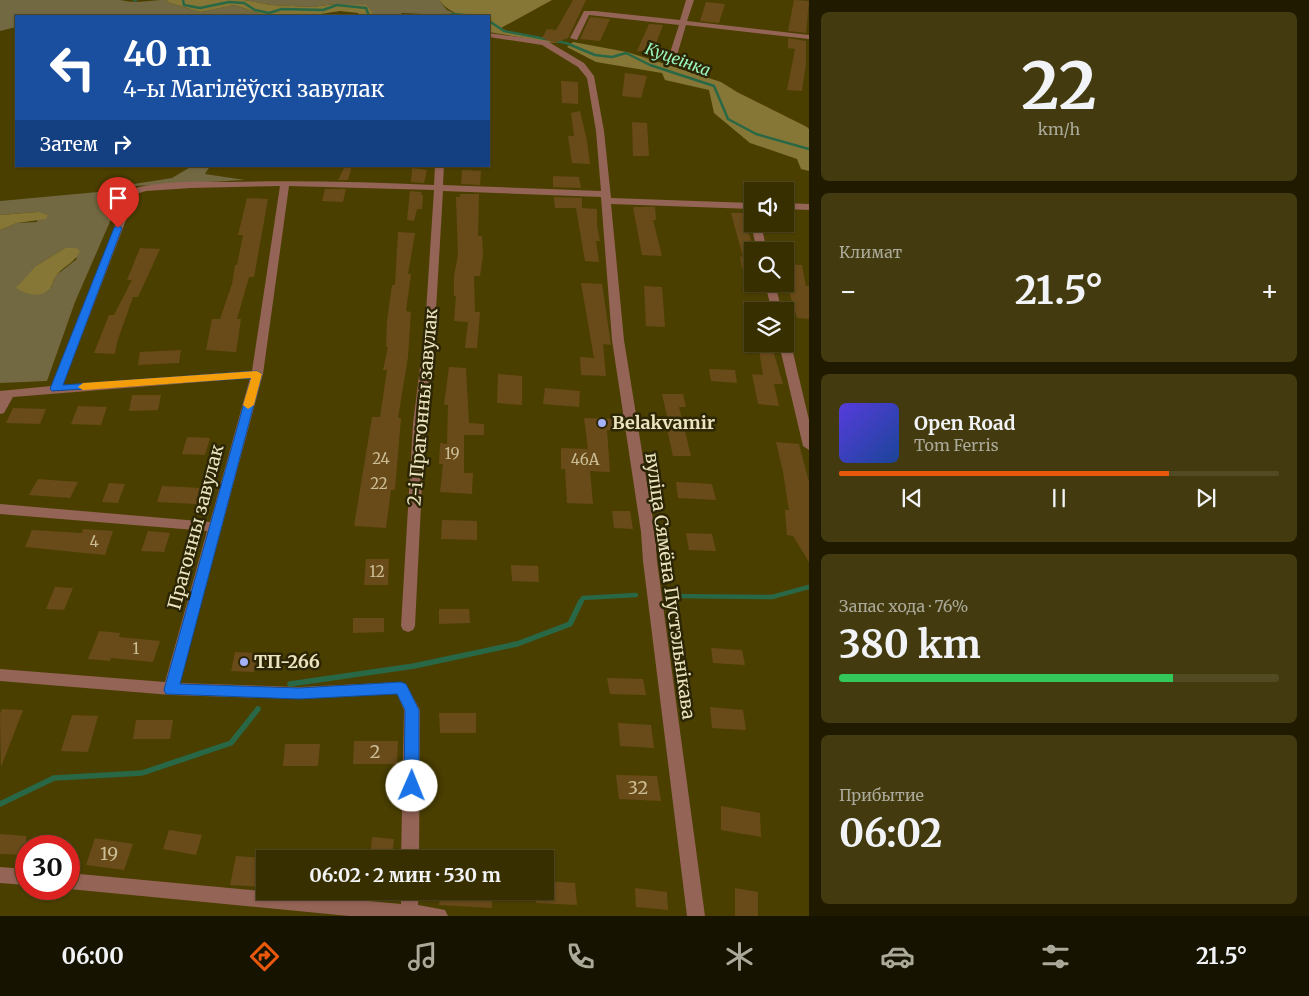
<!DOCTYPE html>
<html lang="ru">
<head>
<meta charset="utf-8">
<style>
  body { margin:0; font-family:Merriweather,serif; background:#433b0f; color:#f1f3f6; height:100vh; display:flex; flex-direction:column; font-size:19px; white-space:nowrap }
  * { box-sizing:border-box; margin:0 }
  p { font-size:16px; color:#aba999 }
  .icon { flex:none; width:28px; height:28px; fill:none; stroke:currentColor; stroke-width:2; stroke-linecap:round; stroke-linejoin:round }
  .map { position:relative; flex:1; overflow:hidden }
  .sheet { display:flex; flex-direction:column; gap:12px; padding:12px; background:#1f1a00; width:500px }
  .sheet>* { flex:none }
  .banner { position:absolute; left:15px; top:15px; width:475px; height:152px; border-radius:0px; box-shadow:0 1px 4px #0004,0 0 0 1px #524a22; background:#1a4fa0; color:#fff; overflow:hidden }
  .fabs { position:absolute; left:744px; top:182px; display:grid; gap:10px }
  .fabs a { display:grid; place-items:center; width:50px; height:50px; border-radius:0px; background:#382f00; box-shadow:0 1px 4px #0004,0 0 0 1px #524a22; font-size:25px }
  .speed { position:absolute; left:15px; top:835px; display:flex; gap:10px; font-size:25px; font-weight:700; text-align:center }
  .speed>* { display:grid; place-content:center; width:65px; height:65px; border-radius:50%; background:#382f00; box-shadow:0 1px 4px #0004,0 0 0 1px #524a22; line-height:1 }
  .speed .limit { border:8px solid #d22; background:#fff; color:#111 }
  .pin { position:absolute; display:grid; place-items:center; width:42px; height:42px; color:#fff; margin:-51px -21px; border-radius:50% 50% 50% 0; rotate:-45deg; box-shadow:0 0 5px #0007 }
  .pin .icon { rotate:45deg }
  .me { position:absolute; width:55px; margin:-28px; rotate:1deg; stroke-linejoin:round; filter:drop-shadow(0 0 4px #0008) }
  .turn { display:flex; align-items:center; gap:18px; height:105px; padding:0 25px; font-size:22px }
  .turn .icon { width:65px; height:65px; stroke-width:2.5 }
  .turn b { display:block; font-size:35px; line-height:42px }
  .then { display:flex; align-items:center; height:48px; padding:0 25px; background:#0003; gap:10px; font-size:19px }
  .big { font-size:38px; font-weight:700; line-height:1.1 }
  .sheet .widget { flex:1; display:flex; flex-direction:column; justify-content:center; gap:8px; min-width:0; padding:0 18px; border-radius:8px; background:#433b0f }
  .sheet .dial { align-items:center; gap:0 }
  .dial b { font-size:65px; line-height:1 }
  .song { display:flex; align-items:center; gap:15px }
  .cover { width:60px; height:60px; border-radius:8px; background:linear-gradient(135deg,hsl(250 70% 55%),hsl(220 70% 35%)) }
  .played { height:5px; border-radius:2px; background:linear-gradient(90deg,#ea580c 75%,#524a22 75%) }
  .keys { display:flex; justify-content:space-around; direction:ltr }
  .heat { display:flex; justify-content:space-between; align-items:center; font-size:28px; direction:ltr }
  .charge { height:8px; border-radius:4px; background:linear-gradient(90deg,#34c759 76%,#524a22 0) }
  .trip { position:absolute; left:256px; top:850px; width:298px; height:50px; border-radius:0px; background:#382f00; box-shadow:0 1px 4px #0004,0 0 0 1px #524a22; font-weight:700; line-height:50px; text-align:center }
  .dock { display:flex; height:80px; justify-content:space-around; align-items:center; background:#161300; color:#aba999 }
  .dock .icon { width:35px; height:35px }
  .dock .current { color:#ea580c }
  .dock b { font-size:22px; color:#f1f3f6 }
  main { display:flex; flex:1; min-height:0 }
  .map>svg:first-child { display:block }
</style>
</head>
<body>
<main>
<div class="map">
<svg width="809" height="916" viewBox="0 0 809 916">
  <rect width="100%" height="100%" fill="#4b3f00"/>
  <path fill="#726942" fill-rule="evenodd" d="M0,0h120c18,4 28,0 46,0l4,3 31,9 33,-7 34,11h-252v11l-16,4z
    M244,0h195l8,10 15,6 -60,-3 -3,3h-28l3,-1 -38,-11 -24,3 -41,-2z
    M192,166h18l-5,8 40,6 -130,7 57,-9z
    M109,191l13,3 -47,108 -28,79 -47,2v-153l17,-7 20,-1v-10l-37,3v-14zM65,248l12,11 -22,17 -4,12 -15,-22z"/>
  <path fill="#867736" d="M166,0h78l27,5 41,2 24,-3 30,1 8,10 -14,1 -2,-3 -18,-2 -32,5h-40l-34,-11 -33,7 -31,-9z
    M439,0h113l-51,28 8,4 54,9 -9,2 -65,-11v-16c-22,0 -35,2 -50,-16z
    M573,42l54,10 94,30 16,10 70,35 2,2v42l-8,-2 -4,-10 -47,-16 -36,-30 -5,-23 -44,-10 -3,-7 -66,-11 -29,-15z
    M38,212l10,3 -2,4 -29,4 -17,7v-15z
    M65,248h11l4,3c-5,12 -17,15 -24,25 -3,3 -3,8 -5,11 -9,12 -24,8 -35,1l20,-22z"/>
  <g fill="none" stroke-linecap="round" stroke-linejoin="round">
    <path stroke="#286846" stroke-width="2.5" d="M134,0h2
      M183,0l1,5 16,3 29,-6 15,1 11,7 14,3 13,-4 41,1 14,-5 29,3 3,8
      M397,16h12
      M448,16l4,-2 24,2
      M489,21l15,10 62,12 29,12 17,2 14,-4 24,12 64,21 14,33 28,15 53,15"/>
    <path stroke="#286846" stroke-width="4.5" d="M670,596l102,1 37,-10
      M581,602l2,-4 53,-3"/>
    <path stroke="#286846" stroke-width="5.5" d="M290,684l124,-18 103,-22 53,-20 11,-23
      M0,804l54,-26 88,-5 89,-30 27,-34"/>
  </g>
  <path fill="#694b19" d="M573,0h13l-18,38 -14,5 -12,-5 5,-9 9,1z
    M794,0l15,1 -3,32 -18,-2z
    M706,2l19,2 -6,19 -19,-2z
    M590,17l20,2 -10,22 -20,-2z
    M649,24l14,1 -10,27 -16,-1z
    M788,38l18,3v23l-4,27 -15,-1 8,-41 -7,-1z
    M625,73l22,3 -6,22 -19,-2z
    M561,81l17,1v22l-16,-1z
    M580,111l7,30 3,23 -18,-1 -4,-27h6l-3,-23z
    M632,122l15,1 2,33h-16z
    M345,166h7l-4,14h-10z
    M412,168l15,2 -3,13 -13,-1z
    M462,170l19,1 -1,14 -19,-1z
    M553,176l26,1 2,11 -28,-1z
    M325,189h21l-3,13 -21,-1z
    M410,191l12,1 -1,3h2l-1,14h-5l-3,12 -7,-1z
    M460,194h19l-1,42h4l1,19 -3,21h-6l1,36h5l-3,36h-12l3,-26 -14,-1 2,-25h-2v-20l4,-21 -2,-58h4z
    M554,197l28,1v10l15,1v17l3,15h-4l3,21 -14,-1 -9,-53h-21z
    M247,198l21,1 -14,78h-5l-12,42h4l-5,33 -30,-2 6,-31h8l12,-35 3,-19h2l6,-30h-5z
    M633,207h22l1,13h-3l9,36 -20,-1z
    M731,213h12l9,31v33l-3,1 -3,-9 -4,-1 -2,-12 3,1z
    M398,232l17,1 -7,41h3l-5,37 5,1 -3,45 -10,61h3l-6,72h-4l-5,38 -32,-2 18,-109h8l7,-47h-4l5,-23h-2l1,-26 5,-36h3z
    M140,248l20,1 -22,48h-5l-16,45 -2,12 -21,-1 15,-38h5l18,-35h-5z
    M785,264l17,1 4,21h3v33l-12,-1 -12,-40z
    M581,283l21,1 9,61 -8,-1 3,32 -25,-1 -1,-18 14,1z
    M644,286l18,1 3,40 -19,-1z
    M758,344h13l12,40h-9l5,22 -21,-2 -6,-30 11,1z
    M181,350l-2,13 -41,2 2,-13z
    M449,367l17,1 3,55 15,1v11h-20v38h9l-1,21 -32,-2 3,-28h-4l1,-21 7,1 1,-39h-4z
    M709,369l26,1 2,13 -26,-2z
    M498,374l24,2v29l-25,-2z
    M545,388l35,3 -1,16 -36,-3z
    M662,394h21l3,13h-7l12,49h-18l-8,-36h3z
    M132,395h29l-3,15 -29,1z
    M78,406l29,1 -6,18 -30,-1z
    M13,408l33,1 -6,15 -34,-1z
    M584,418l34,1 3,11h-14l3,42 -20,-1 3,33 -26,-1 -2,-34h-4v-21l27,1z
    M187,437l23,1 -5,17 -23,-1z
    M776,442l23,2 10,38v80l-16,-26 -6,-1 -2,-25h4l-6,-38z
    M38,479l40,3 -8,16 -41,-3z
    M676,482l36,2 4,16 -38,-2z
    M109,483l16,1 -7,19 -16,-1z
    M162,486l39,2 -5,16 -39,-2z
    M612,511h18l3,18 -19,-1z
    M442,520l35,1v19l-36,-1z
    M83,529l30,2 -8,24 -80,-8 7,-17 50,3z
    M148,531l22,2 -6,19 -23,-1z
    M686,533l26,1 4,17 -27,-1z
    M366,559h23l-1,26h-24z
    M511,565l27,1 1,16 -27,-1z
    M55,587l18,1 -9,22 -18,-1z
    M439,609h30l1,14 -31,1z
    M353,618h31v14l-31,1z
    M99,631l21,2 -1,4 41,4 -7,21 -42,-4 -1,3 -22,-2z
    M711,648l31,2 3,15 -32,-2z
    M235,652l22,1 -3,19 -23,-1z
    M607,678l36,1 3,16 -36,-1z
    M710,707l33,3 3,20 -34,-2z
    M2,709l21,1 -22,57 -1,-53z
    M439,713h37v20h-36z
    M72,715l26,1 -10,36 -27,-1z
    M136,720h37l-3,19h-37z
    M618,723l33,2 3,23 -34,-2z
    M354,741h44l-1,23h-44z
    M285,744h35l-2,22h-35z
    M616,775l41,1 4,25 -42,-2z
    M721,806l39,7 1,24 -40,-7z
    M169,830l33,5 -6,20 -33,-6z
    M0,834l26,2v19l-26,-1z
    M372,837l22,2 -2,20h-22z
    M95,838l38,6 -9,26 -38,-5z
    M236,856l29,2v29l-35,-2z
    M545,881l30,2 2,22 -41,-2v-12h9z
    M635,888l32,4 1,18 -32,-3z
    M735,888l23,4v24h-23z
    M440,891h52v17l-53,-3z"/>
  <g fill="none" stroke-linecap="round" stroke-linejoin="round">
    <path fill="#946456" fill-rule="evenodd" d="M686,0h8l-7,21 122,14v4l-123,-14 -11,37 -4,2 -4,-2 12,-37 -90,-10 -12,25 -7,-2 14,-27h11l85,9z
      M489,33l58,8 37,22 10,13 10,55 7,67 141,5v6l-141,-5 13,136 31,192 2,29 48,355h-18l-44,-355 -2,-29 -29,-192 -11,-143 -158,-6 -8,136 -10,97 -10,202 -2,4 -5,2 -5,-2 -2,-4 12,-202 12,-97 9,-137 -145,-4 -26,188 -83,309 119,4 102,-5 5,2 14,26 -1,149h-18l3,-149 -7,-16 -98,5 -128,-4 -171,-14v-12l165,13 42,-151 -207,-17v-10l210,18 40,-144 -237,19 -9,16 -4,1v-23l51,-5 78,-196c32,-10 69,-8 102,-8 68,-2 135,0 203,3l1,-19h9l-1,19 158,6 -5,-60 -9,-53 -9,-11 -36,-22 -53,-8zM280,186l-28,185 -189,14 73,-191 10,-3 45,-3z
      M785,203l24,1v6l-24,-1z
      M752,222v2h9l6,27h-10l-6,-27z
      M765,284h10l7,27h-10z
      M785,341l6,3 18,76v30l-6,-4 -24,-102h6z
      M0,867l26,2v16l-26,-2z
      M69,873l332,31v-13h18l-1,14 27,5 3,6h-99l-280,-27z"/>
  </g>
  <path fill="#1a73e8" stroke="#114b97" d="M118,225l4,3 -59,157 194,-14 5,3 -82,310 119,4 102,-6 5,2 13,26v76l-2,5 -5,2 -5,-2 -3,-5 1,-76 -8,-16 -98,5 -133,-5 -2,-4 87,-312 -199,13 -2,-2 64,-161z"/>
  <path fill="#f59e0b" d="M257,371l5,3 -8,31 -6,4 -5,-4 8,-27 -168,12 -5,-3 5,-4z"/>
  <g fill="#a6b1fc" stroke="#2d2606" stroke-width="2">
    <circle cx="602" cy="423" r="5"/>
    <circle cx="244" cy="662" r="5"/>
  </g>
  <g text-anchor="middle" stroke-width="5" stroke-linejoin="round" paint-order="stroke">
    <g font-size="15" fill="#cbbe96">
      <text x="452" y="459">19</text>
      <text x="381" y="464">24</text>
      <text x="585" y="465">46А</text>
      <text x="379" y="489">22</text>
      <text x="94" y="547">4</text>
      <text x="377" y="577">12</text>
      <text x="136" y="654">1</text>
    </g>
    <g font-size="16" font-style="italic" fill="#9bf7c0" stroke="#2d2606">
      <text transform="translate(678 59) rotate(20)" y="6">Куцеінка</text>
    </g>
    <g font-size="18" fill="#ece4bf" stroke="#2d2606">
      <text transform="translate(423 407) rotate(-85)" y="6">2-і Прагонны завулак</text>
      <text transform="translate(196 527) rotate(-75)" y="6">Прагонны завулак</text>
      <text transform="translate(670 586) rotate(82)" y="6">вуліца Сямёна Пустэльнікава</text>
    </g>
    <g font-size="18" font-weight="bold" fill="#ece4bf" stroke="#2d2606" text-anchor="start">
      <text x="612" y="429">Belakvamir</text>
      <text x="254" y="668">ТП-266</text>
    </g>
    <g font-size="18" fill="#cbbe96">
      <text x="375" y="758">2</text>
      <text x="638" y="794">32</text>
      <text x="109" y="860">19</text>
    </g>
  </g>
</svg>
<div class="fabs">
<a><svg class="icon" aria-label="sound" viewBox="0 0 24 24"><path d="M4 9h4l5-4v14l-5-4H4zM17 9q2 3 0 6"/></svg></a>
<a><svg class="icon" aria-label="search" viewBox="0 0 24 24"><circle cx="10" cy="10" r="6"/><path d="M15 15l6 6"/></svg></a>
<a><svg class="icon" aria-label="layers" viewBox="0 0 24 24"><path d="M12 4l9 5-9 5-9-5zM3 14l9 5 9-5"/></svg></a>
</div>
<div class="speed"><div class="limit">30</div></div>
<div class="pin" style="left:118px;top:228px;background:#d93025"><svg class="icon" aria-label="arrive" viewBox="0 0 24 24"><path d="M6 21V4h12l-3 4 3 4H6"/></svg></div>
<svg class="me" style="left:412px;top:786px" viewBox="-20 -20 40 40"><circle r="19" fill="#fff"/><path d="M0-13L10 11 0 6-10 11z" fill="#1a73e8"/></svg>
<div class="trip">06:02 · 2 мин · 530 m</div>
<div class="banner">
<div class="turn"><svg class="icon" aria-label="left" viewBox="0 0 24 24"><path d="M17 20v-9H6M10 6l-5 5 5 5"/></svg><div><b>40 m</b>4-ы Магілёўскі завулак</div></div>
<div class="then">Затем<svg class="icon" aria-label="right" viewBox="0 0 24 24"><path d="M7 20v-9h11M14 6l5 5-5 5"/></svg></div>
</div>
</div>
<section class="sheet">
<div class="widget dial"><b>22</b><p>km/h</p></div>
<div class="widget"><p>Климат</p>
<div class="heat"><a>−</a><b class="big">21.5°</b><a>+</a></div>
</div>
<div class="widget">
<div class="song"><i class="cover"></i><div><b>Open Road</b><p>Tom Ferris</p></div></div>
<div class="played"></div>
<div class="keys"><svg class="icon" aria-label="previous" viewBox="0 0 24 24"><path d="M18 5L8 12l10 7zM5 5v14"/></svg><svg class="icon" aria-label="pause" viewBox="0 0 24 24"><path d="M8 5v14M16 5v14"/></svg><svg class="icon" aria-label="next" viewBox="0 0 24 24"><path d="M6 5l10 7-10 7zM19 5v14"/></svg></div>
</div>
<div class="widget"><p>Запас хода · 76%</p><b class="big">380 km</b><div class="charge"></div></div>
<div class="widget"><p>Прибытие</p><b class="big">06:02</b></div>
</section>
</main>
<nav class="dock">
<b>06:00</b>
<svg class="icon current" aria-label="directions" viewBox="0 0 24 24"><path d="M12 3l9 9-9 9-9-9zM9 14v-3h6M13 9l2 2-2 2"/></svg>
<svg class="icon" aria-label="music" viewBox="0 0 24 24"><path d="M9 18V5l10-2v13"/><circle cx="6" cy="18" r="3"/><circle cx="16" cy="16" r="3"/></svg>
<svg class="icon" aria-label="phone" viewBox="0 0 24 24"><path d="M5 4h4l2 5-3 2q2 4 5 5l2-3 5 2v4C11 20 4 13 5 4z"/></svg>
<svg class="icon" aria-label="climate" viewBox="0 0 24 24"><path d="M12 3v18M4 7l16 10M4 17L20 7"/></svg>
<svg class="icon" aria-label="car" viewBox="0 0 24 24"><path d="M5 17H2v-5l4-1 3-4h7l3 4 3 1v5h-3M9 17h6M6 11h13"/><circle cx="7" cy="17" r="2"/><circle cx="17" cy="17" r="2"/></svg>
<svg class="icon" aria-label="filters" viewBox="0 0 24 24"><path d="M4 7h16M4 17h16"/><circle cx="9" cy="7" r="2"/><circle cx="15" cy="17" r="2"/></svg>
<b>21.5°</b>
</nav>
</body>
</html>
